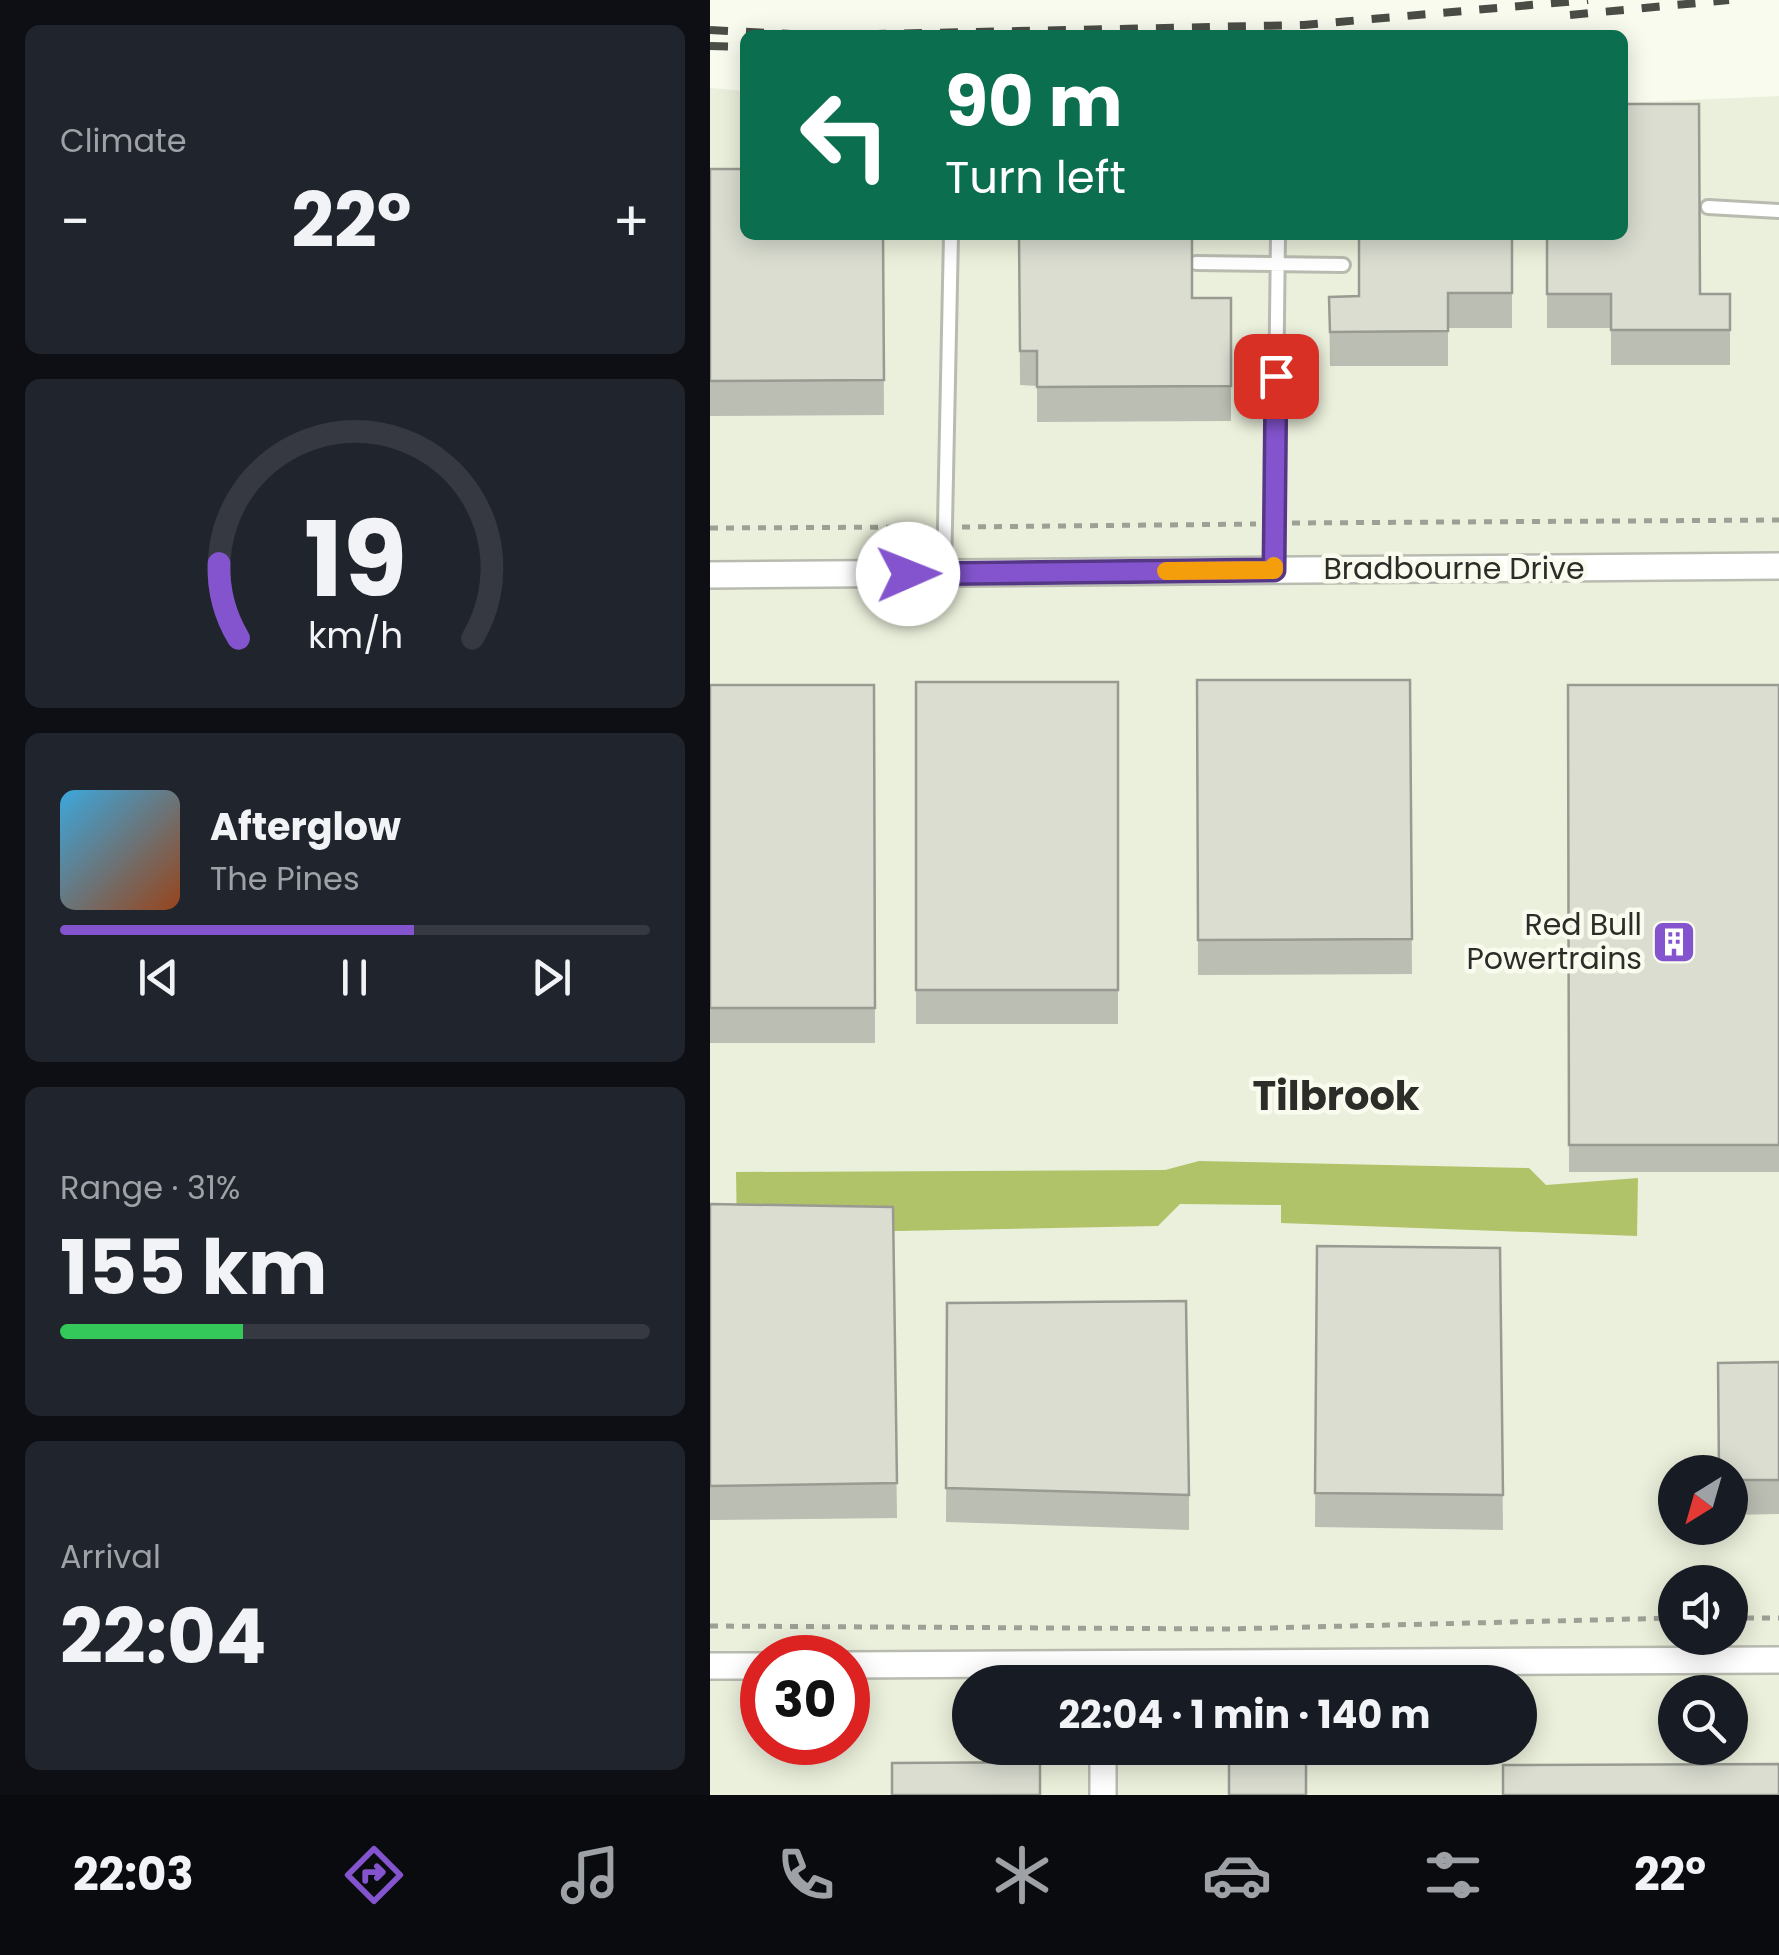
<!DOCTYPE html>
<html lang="en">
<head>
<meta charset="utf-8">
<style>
  body { margin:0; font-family:Poppins,sans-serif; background:#20242c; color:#f1f3f6; height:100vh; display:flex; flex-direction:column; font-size:38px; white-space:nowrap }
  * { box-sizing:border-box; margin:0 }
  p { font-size:32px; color:#9ea1a6 }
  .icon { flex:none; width:55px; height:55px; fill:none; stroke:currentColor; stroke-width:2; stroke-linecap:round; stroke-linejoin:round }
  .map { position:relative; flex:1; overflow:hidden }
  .panel { display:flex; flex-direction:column; gap:25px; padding:25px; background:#0d0f14; width:710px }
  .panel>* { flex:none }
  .top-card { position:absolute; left:30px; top:30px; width:888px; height:210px; border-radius:15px; box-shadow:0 5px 25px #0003; background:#0b6e4f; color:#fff; overflow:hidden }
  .needle { width:65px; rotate:217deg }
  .buttons { position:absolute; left:948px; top:1455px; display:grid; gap:20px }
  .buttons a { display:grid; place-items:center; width:90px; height:90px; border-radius:50%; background:#171b24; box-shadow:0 5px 25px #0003; font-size:50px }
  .speed { position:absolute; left:30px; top:1635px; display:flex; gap:20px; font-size:50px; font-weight:700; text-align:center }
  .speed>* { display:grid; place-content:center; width:130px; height:130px; border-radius:50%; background:#171b24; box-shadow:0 5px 25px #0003; line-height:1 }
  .speed .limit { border:15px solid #d22; background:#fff; color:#111 }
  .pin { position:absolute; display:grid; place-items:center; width:85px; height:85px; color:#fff; margin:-42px; border-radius:20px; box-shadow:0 5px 15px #0006 }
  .me { position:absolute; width:110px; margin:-55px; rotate:89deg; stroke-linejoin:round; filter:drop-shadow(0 0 8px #0008) }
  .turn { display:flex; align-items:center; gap:35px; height:210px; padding:0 40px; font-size:45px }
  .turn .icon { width:130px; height:130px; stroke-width:2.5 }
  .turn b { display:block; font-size:70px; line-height:85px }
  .big { font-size:75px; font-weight:700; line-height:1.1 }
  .panel .card { flex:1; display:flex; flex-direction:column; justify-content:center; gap:15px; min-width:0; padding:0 35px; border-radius:15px; background:#20242c }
  .panel .dial { align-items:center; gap:0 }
  .dial svg { height:260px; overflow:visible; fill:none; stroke:#363941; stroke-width:7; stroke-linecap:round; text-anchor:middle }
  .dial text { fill:#f1f3f6; stroke:none }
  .song { display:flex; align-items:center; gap:30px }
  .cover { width:120px; height:120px; border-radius:15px; background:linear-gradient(135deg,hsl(200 70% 55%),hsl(20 70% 35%)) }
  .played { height:10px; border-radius:5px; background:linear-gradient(90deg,#8354cd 60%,#363941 60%) }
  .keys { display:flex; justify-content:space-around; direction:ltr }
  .heat { display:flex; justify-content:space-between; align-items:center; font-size:55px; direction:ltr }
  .charge { height:15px; border-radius:8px; background:linear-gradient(90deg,#34c759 31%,#363941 0) }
  .trip { position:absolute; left:242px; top:1665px; width:585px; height:100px; border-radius:50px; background:#171b24; box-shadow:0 5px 25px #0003; font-weight:700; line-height:100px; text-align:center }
  .dock { display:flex; height:160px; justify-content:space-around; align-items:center; background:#090b0e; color:#9ea1a6 }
  .dock .icon { width:70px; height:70px }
  .dock .active { color:#8354cd }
  .dock b { font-size:45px; color:#f1f3f6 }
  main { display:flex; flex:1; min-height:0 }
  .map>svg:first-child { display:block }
</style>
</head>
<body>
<main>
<section class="panel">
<div class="card"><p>Climate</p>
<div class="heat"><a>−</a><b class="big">22°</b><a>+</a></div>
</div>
<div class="card dial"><svg viewBox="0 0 100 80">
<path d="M14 69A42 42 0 1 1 86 69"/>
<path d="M14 69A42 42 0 0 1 8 46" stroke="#8354cd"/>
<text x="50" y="56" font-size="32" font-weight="700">19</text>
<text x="50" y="72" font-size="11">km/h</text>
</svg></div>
<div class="card">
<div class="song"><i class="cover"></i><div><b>Afterglow</b><p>The Pines</p></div></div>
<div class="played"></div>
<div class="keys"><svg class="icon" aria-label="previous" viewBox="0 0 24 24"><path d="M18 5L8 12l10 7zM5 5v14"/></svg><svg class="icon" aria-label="pause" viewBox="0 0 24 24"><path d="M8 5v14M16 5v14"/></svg><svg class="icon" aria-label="next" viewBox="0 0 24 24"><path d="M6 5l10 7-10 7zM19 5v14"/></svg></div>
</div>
<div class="card"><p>Range · 31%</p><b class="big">155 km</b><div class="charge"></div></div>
<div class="card"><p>Arrival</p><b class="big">22:04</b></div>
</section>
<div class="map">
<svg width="1069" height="1795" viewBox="0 0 1069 1795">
  <rect width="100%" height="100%" fill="#f8fbee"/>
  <path fill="#ebf0dc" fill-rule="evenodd" d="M0,88l35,3v144h877l1,-132 156,-7v1699h-1069zM965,1472h55v56h-55zM965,1582h55v56h-55zM52,1658h86v84h-86zM260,1682h550v66h-550zM965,1692h55v56h-55z"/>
  <path fill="#b1c369" d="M489,1161l330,7 17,17 92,-7 -1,58 -356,-13v-18l-101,-1 -22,22 -421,8 -1,-62 429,-2z"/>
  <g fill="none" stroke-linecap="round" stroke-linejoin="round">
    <g stroke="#b8bbaf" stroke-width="18">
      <path id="service" d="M998,207l71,4
        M486,263l147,2
        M564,570l4,-335
        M234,573l7,-338"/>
    </g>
    <g stroke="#b8bbaf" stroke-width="30">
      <path id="minor" d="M0,575l1069,-9
        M138,1665l931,-5
        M0,1666h52
        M393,1748v47"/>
    </g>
    <path stroke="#9ea096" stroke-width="5" stroke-dasharray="8 8" stroke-linecap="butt" d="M582,523l487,-3
      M252,527l294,-3
      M0,528l216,-1
      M1020,1618h49
      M0,1626l517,3 448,-11"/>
    <use href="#service" stroke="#fff" stroke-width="12"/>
    <use href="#minor" stroke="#fff" stroke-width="25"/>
    <path stroke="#4a4c46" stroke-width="8" stroke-dasharray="18 18" stroke-linecap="butt" d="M860,15l159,-15
      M0,30l100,5
      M122,35l472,-10 284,-25
      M0,46l35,1"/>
  </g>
  <path fill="#bbbeb3" d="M0,169l173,66 1,180 -174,1z
    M309,235l173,63h39v123l-194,1v-36l-17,-1z
    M802,235v93h-64v38h-118l-1,-69 30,-1z
    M837,235l153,59h30v71h-119v-37h-64z
    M487,680h213l2,294 -214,1z
    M206,682h202v342h-202z
    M0,685h164l1,358h-165z
    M858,685h211v487h-210z
    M0,1204l183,3 4,311 -187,2z
    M607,1246l183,2 3,282 -188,-3z
    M237,1303l242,192v35l-243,-8z
    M1069,1362v152l-49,1v-43z"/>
  <path fill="#daddd0" stroke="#999b92" stroke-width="2.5" d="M912,104h77l1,190h30v36h-119v-36h-64v-59h75z
    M0,169h35v66h138l1,145 -174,1z
    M309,235h173v63h39v88l-194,1v-36h-17z
    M649,235h153v58h-64v38l-118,1 -1,-35 30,-1z
    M487,680h213l2,259 -214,1z
    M206,682h202v308h-202z
    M0,685h164l1,323h-165z
    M858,685h211v460h-210z
    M0,1204l183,3 4,276 -187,3z
    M607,1246l183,2 3,247 -188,-2z
    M476,1301l3,194 -243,-7 1,-185z
    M1069,1362v118h-49v-8h-11l-1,-109z
    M545,1748h16l1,12h34v35h-77v-33l27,-1z
    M330,1762v33h-148v-32z
    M1069,1764v31h-276v-30z"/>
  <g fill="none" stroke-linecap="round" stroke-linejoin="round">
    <g stroke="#553785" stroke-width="25">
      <path id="route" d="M198,574l366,-4 2,-194"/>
    </g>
    <use href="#route" stroke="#8354cd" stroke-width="18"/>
    <path stroke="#f59e0b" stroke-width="18" d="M456,571l108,-1v-4"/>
  </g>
  <defs>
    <g id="building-square" transform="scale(2.25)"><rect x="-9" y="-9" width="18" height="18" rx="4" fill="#8354cd" stroke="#f8fbee"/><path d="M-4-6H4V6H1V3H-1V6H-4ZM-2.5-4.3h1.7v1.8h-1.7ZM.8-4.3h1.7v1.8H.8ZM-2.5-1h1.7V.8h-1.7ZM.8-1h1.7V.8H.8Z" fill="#fff"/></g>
  </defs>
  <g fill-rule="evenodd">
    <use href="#building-square" x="964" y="942"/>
  </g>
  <g text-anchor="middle" stroke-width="9" stroke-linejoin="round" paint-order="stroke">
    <g font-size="30" fill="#2c2d28" stroke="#f8fbee">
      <text x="744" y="579">Bradbourne Drive</text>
    </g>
    <g font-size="30" fill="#2c2d28" stroke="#f8fbee" text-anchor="end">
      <text x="932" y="935">Red Bull<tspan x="932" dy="34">Powertrains</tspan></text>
    </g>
    <g font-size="40" font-weight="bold" fill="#2c2d28" stroke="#f8fbee">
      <text x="626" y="1110">Tilbrook</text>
    </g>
  </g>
</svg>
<div class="buttons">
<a><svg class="needle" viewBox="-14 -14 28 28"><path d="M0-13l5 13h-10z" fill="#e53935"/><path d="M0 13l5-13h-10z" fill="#9ea1a6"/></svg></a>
<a><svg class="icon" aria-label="sound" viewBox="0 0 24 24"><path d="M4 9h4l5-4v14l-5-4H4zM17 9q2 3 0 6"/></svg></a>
<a><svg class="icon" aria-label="search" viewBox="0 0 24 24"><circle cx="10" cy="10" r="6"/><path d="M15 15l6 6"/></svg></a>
</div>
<div class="speed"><div class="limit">30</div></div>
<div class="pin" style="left:566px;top:376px;background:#d93025"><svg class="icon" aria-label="arrive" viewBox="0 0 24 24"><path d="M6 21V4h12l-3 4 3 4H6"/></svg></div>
<svg class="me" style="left:198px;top:574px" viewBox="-20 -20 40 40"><circle r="19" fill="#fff"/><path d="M0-13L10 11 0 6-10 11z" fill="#8354cd"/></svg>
<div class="trip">22:04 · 1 min · 140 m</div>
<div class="top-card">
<div class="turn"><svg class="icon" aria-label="left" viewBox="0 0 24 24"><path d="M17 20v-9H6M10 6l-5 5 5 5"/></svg><div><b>90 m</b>Turn left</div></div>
</div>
</div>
</main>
<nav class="dock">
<b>22:03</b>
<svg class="icon active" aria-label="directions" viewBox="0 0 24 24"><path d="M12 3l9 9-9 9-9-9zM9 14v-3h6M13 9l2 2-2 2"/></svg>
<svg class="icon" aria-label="music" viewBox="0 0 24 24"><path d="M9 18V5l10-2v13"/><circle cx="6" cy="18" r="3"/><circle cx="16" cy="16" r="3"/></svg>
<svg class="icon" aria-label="phone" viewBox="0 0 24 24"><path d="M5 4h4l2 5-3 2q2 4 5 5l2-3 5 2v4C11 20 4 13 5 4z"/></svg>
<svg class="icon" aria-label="climate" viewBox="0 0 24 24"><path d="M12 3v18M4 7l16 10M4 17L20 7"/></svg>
<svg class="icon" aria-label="car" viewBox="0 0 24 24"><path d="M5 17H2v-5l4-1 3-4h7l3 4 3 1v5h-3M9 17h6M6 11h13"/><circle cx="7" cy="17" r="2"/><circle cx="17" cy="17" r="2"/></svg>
<svg class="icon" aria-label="filters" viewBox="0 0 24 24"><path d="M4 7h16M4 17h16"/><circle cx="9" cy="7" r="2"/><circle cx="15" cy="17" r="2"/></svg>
<b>22°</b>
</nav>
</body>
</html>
